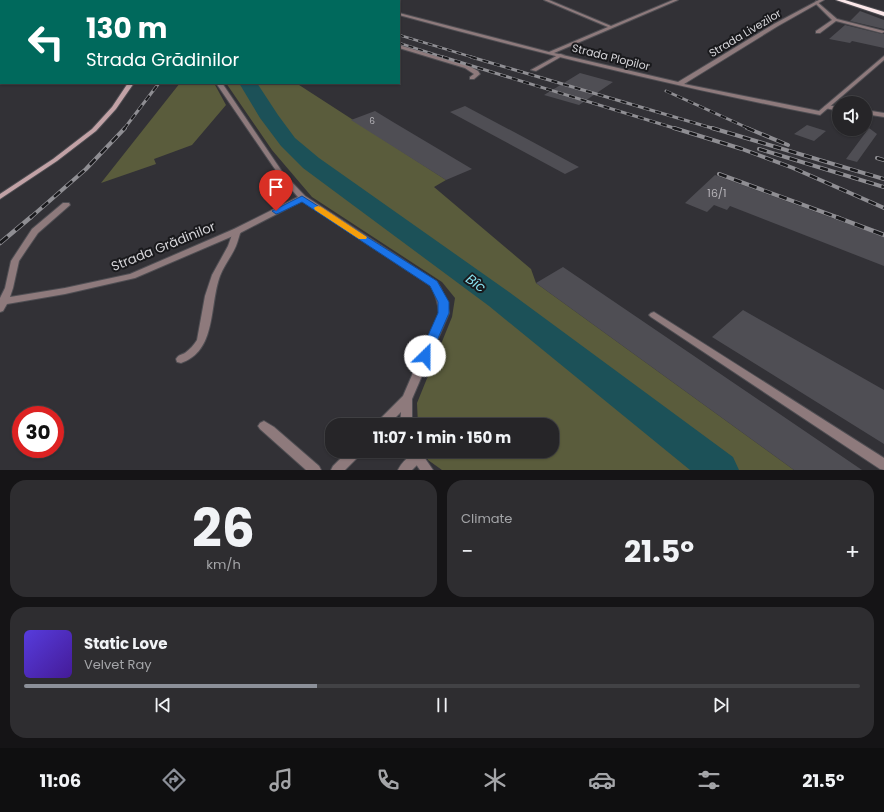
<!DOCTYPE html>
<html lang="en">
<head>
<meta charset="utf-8">
<style>
  body { margin:0; font-family:Poppins,sans-serif; background:#2e2d30; color:#f1f3f6; height:100vh; display:flex; flex-direction:column; font-size:15px; white-space:nowrap }
  * { box-sizing:border-box; margin:0 }
  p { font-size:13px; color:#a4a5a8 }
  .icon { flex:none; width:22px; height:22px; fill:none; stroke:currentColor; stroke-width:2; stroke-linecap:round; stroke-linejoin:round }
  .map { position:relative; height:470px; overflow:hidden }
  .side { display:flex; flex-direction:column; gap:10px; padding:10px; background:#151416; flex:1 }
  .side>* { flex:none }
  .guide { position:absolute; left:0px; top:0px; width:400px; height:84px; box-shadow:0 1px 3px #0004,0 0 0 1px #424245; background:#00695c; color:#fff; overflow:hidden }
  .fabs { position:absolute; left:832px; top:96px; display:grid; gap:8px }
  .fabs a { display:grid; place-items:center; width:40px; height:40px; border-radius:50%; background:#262528; box-shadow:0 1px 3px #0004,0 0 0 1px #424245; font-size:20px }
  .speed { position:absolute; left:12px; top:406px; display:flex; gap:8px; font-size:20px; font-weight:700; text-align:center }
  .speed>* { display:grid; place-content:center; width:52px; height:52px; border-radius:50%; background:#262528; box-shadow:0 1px 3px #0004,0 0 0 1px #424245; line-height:1 }
  .speed .limit { border:6px solid #d22; background:#fff; color:#111 }
  .pin { position:absolute; display:grid; place-items:center; width:34px; height:34px; color:#fff; margin:-41px -17px; border-radius:50% 50% 50% 0; rotate:-45deg; box-shadow:0 0 4px #0007 }
  .pin .icon { rotate:45deg }
  .me { position:absolute; width:44px; margin:-22px; rotate:23deg; stroke-linejoin:round; filter:drop-shadow(0 0 3px #0008) }
  .turn { display:flex; align-items:center; gap:14px; height:84px; padding:0 20px; font-size:18px }
  .turn .icon { width:52px; height:52px; stroke-width:2.5 }
  .turn b { display:block; font-size:28px; line-height:34px }
  .big { font-size:30px; font-weight:700; line-height:1.1 }
  .side .card { flex:1; display:flex; flex-direction:column; justify-content:center; gap:6px; min-width:0; padding:0 14px; border-radius:16px; background:#2e2d30 }
  .side .dial { align-items:center; gap:0 }
  .dial b { font-size:52px; line-height:1 }
  .song { display:flex; align-items:center; gap:12px }
  .cover { width:48px; height:48px; border-radius:6px; background:linear-gradient(135deg,hsl(250 70% 55%),hsl(260 70% 35%)) }
  .played { height:4px; border-radius:2px; background:linear-gradient(90deg,#8c9099 35%,#424245 35%) }
  .keys { display:flex; justify-content:space-around; direction:ltr }
  .heat { display:flex; justify-content:space-between; align-items:center; font-size:22px; direction:ltr }
  .side .tiles { flex:1; display:grid; gap:10px; grid-template-columns:1fr 1fr }
  .card:last-child { grid-column:span 2 }
  .trip { position:absolute; left:325px; top:418px; width:234px; height:40px; border-radius:16px; background:#262528; box-shadow:0 1px 3px #0004,0 0 0 1px #424245; font-weight:700; line-height:40px; text-align:center }
  .tabs { display:flex; height:64px; justify-content:space-around; align-items:center; background:#0f0f10; color:#a4a5a8 }
  .tabs .icon { width:28px; height:28px }
  .tabs .current { color:#8c9099 }
  .tabs b { font-size:18px; color:#f1f3f6 }
  .map>svg:first-child { display:block }
</style>
</head>
<body>
<div class="map">
<svg width="884" height="470" viewBox="0 0 884 470">
  <rect width="100%" height="100%" fill="#323136"/>
  <path fill="#5a5c3c" d="M180,83h34l12,22 -34,40 -38,14 2,5 -55,19z
    M226,83h70l150,97 -12,7 97,82 5,14 258,187h-352l-14,-10 -3,-9h127v-26h-134l-1,-22 35,-86 3,-19 -13,-16 -130,-85 -40,-47z"/>
  <g fill="none" stroke-linecap="round" stroke-linejoin="round">
    <path fill="#1c5158" fill-rule="evenodd" d="M222,0h12v1h-12z
      M239,83h18l21,32 17,23 24,20 190,134 224,165 6,13h-49l-201,-164 -186,-138 -22,-22 -21,-28z"/>
  </g>
  <path fill="#4f4e54" d="M860,11l24,9v9l-34,-8z
    M845,25l37,9h2v14l-32,-7 -2,2 -21,-4z
    M580,73l33,9 -34,23 -35,-10z
    M465,106l64,34 50,27 -14,7 -115,-62z
    M375,111l18,11 79,47 -26,11 -95,-60z
    M807,125l19,6 -12,10 -20,-7z
    M869,128l8,6 -20,28 -11,-3z
    M715,175l169,62v29l-154,-60 -3,4 -13,-5 -7,7 -22,-9z
    M563,267l299,203h-68l-258,-187z
    M743,310l141,80v54l-172,-107z"/>
  <g fill="none" stroke-linecap="round" stroke-linejoin="round">
    <g stroke="#4f4e53" stroke-width="2">
      <path id="lane" d="M816,1l21,18 47,12v1l-2,1 -46,-12 -16,12h-4v-2l16,-11 -17,-17z
        M399,45l70,21 9,5 2,3 -6,5h-4v-2l4,-3 -9,-6 -66,-20z
        M560,54l4,1 -28,16 -5,-1z
        M827,105l12,2v4l-14,-3 -1,-1z
        M865,110l19,3v4l-19,-3z
        M234,229h3l4,2c-2,5 -3,10 -5,15 -4,10 -12,19 -16,30 -11,30 -3,75 -39,87l-4,-1 -1,-3c2,-4 5,-4 9,-6 5,-4 9,-8 12,-13l8,-44 7,-21 16,-29z
        M654,312l230,146v12l-4,-1 -229,-152 -2,-2 2,-2z
        M264,421l10,6 45,39 2,4h-15l-46,-41 -2,-3 2,-3z
        M417,452l4,1 2,4 -2,4 -9,9h-14c3,-7 12,-16 19,-18z"/>
    </g>
    <g stroke="#4f4e53" stroke-width="2">
      <path id="street" d="M544,0h5l62,26 62,-26h5l-124,53 124,29 96,-58 45,-24h5l-46,26 -94,58 135,27 65,-55v4l-64,55c-142,-28 -282,-62 -421,-100v-2l150,39 59,-25z
        M0,3h1v2h-1z
        M216,83h6l61,90 22,23 132,86c7,10 10,19 12,31l-37,86v26h-12l1,-13 -13,13h-13l2,-3 26,-26 36,-83c-1,-10 -3,-18 -8,-27l-129,-85 -62,32 -105,45 -70,16 -58,10 -4,7 -3,1v-14l5,-10 6,-27 21,-32 31,-26h6l1,2 -32,28 -11,16 -8,12 -6,27 -3,9 55,-9 65,-14 104,-45 64,-32 -19,-22z
        M348,451h14l-2,4 -15,15h-14l2,-4z
        M407,451h13l13,19h-13z"/>
    </g>
    <g stroke="#4f4e53" stroke-width="2">
      <path id="secondary" d="M128,0h4l1,1h-4z
        M128,83h6l-18,26 -20,22 -39,30 -57,38v-5l53,-35 39,-30 20,-22z"/>
    </g>
    <g stroke="#4f4e53" stroke-width="2">
      <path id="highway" d="M836,0h9l39,12v4z"/>
    </g>
    <use href="#lane" fill="#8e7a7c" fill-rule="evenodd"/>
    <use href="#street" fill="#8e7a7c" fill-rule="evenodd"/>
    <use href="#secondary" fill="#c2a2a6" fill-rule="evenodd"/>
    <use href="#highway" fill="#fbe7e9" fill-rule="evenodd"/>
    <g stroke="#8f8e93" stroke-width="2.5">
      <path id="rail-far3" d="M270,0l4,1
        M399,35l76,23
        M399,43l47,15"/>
    </g>
    <g stroke="#8f8e93" stroke-width="3">
      <path id="rail-far2" d="M443,57l234,72
        M471,57l244,72
        M666,91l84,38
        M124,129l35,-46"/>
    </g>
    <g stroke="#8f8e93" stroke-width="4">
      <path id="rail-far1" d="M674,128l68,21 51,19 91,40
        M712,128l172,51
        M747,128l41,17
        M759,149l125,38
        M877,158l7,2
        M719,174l120,44
        M30,218l56,-49 39,-41"/>
    </g>
    <g stroke="#8f8e93" stroke-width="4.5">
      <path id="rail" d="M836,217l48,18
        M0,243l31,-26"/>
    </g>
    <use href="#rail-far3" stroke="#19191c" stroke-width="1.5" stroke-dasharray="5" stroke-linecap="butt"/>
    <use href="#rail-far2" stroke="#19191c" stroke-width="2" stroke-dasharray="6" stroke-linecap="butt"/>
    <use href="#rail-far1" stroke="#19191c" stroke-width="2.5" stroke-dasharray="8" stroke-linecap="butt"/>
    <use href="#rail" stroke="#19191c" stroke-width="3" stroke-dasharray="10" stroke-linecap="butt"/>
  </g>
  <path fill="#1a73e8" stroke="#114b97" d="M302,196l135,85 12,21v11l-20,46 -4,1 -4,-1 -2,-3 19,-43v-11l-8,-16 -128,-84 -23,11 -3,1 -4,-3z"/>
  <path fill="#f59e0b" d="M318,206l3,1 46,30 -1,2h-7l-44,-29 -1,-2 1,-1z"/>
  <g text-anchor="middle" stroke-width="4" stroke-linejoin="round" paint-order="stroke">
    <g font-size="9" fill="#b4b2b7">
      <text x="372" y="124">6</text>
    </g>
    <g font-size="11" fill="#d5d4d8" stroke="#19191c">
      <text transform="translate(745 33) rotate(-31)" y="4">Strada Livezilor</text>
      <text transform="translate(611 57) rotate(14)" y="4">Strada Plopilor</text>
    </g>
    <g font-size="11" fill="#b4b2b7">
      <text x="717" y="197">16/1</text>
    </g>
    <g font-size="13" fill="#d5d4d8" stroke="#19191c">
      <text transform="translate(163 246) rotate(-22)" y="5">Strada Grădinilor</text>
    </g>
    <g font-size="14" font-style="italic" fill="#86ddea" stroke="#19191c">
      <text transform="translate(476 283) rotate(36)" y="5">Bîc</text>
    </g>
  </g>
</svg>
<div class="fabs">
<a><svg class="icon" aria-label="sound" viewBox="0 0 24 24"><path d="M4 9h4l5-4v14l-5-4H4zM17 9q2 3 0 6"/></svg></a>
</div>
<div class="speed"><div class="limit">30</div></div>
<div class="pin" style="left:276px;top:211px;background:#d93025"><svg class="icon" aria-label="arrive" viewBox="0 0 24 24"><path d="M6 21V4h12l-3 4 3 4H6"/></svg></div>
<svg class="me" style="left:425px;top:356px" viewBox="-20 -20 40 40"><circle r="19" fill="#fff"/><path d="M0-13L10 11 0 6-10 11z" fill="#1a73e8"/></svg>
<div class="trip">11:07 · 1 min · 150 m</div>
<div class="guide">
<div class="turn"><svg class="icon" aria-label="left" viewBox="0 0 24 24"><path d="M17 20v-9H6M10 6l-5 5 5 5"/></svg><div><b>130 m</b>Strada Grădinilor</div></div>
</div>
</div>
<section class="side">
<div class="tiles">
<div class="card dial"><b>26</b><p>km/h</p></div>
<div class="card"><p>Climate</p>
<div class="heat"><a>−</a><b class="big">21.5°</b><a>+</a></div>
</div>
<div class="card">
<div class="song"><i class="cover"></i><div><b>Static Love</b><p>Velvet Ray</p></div></div>
<div class="played"></div>
<div class="keys"><svg class="icon" aria-label="previous" viewBox="0 0 24 24"><path d="M18 5L8 12l10 7zM5 5v14"/></svg><svg class="icon" aria-label="pause" viewBox="0 0 24 24"><path d="M8 5v14M16 5v14"/></svg><svg class="icon" aria-label="next" viewBox="0 0 24 24"><path d="M6 5l10 7-10 7zM19 5v14"/></svg></div>
</div>
</div>
</section>
<nav class="tabs">
<b>11:06</b>
<svg class="icon current" aria-label="directions" viewBox="0 0 24 24"><path d="M12 3l9 9-9 9-9-9zM9 14v-3h6M13 9l2 2-2 2"/></svg>
<svg class="icon" aria-label="music" viewBox="0 0 24 24"><path d="M9 18V5l10-2v13"/><circle cx="6" cy="18" r="3"/><circle cx="16" cy="16" r="3"/></svg>
<svg class="icon" aria-label="phone" viewBox="0 0 24 24"><path d="M5 4h4l2 5-3 2q2 4 5 5l2-3 5 2v4C11 20 4 13 5 4z"/></svg>
<svg class="icon" aria-label="climate" viewBox="0 0 24 24"><path d="M12 3v18M4 7l16 10M4 17L20 7"/></svg>
<svg class="icon" aria-label="car" viewBox="0 0 24 24"><path d="M5 17H2v-5l4-1 3-4h7l3 4 3 1v5h-3M9 17h6M6 11h13"/><circle cx="7" cy="17" r="2"/><circle cx="17" cy="17" r="2"/></svg>
<svg class="icon" aria-label="filters" viewBox="0 0 24 24"><path d="M4 7h16M4 17h16"/><circle cx="9" cy="7" r="2"/><circle cx="15" cy="17" r="2"/></svg>
<b>21.5°</b>
</nav>
</body>
</html>
